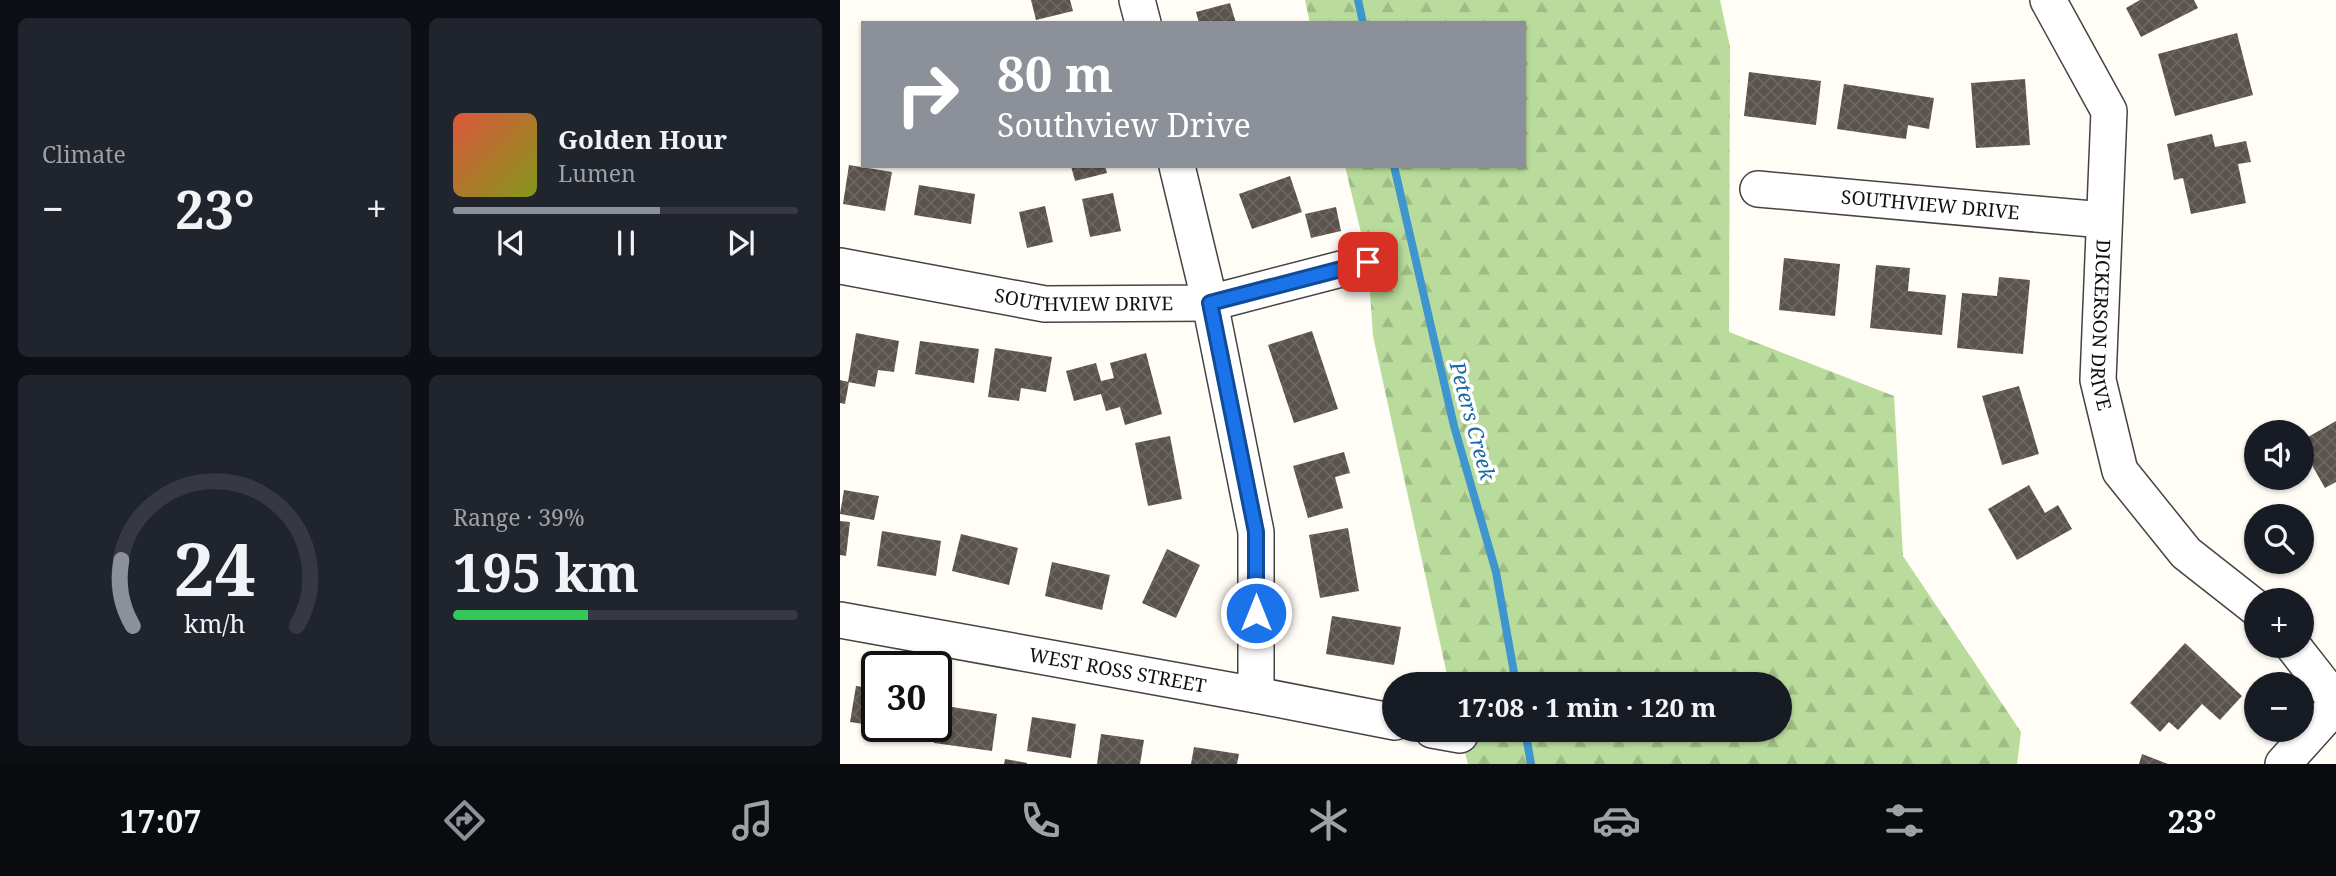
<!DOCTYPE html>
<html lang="en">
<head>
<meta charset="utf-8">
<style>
  body { margin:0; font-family:"Noto Serif",serif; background:#20242c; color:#f1f3f6; height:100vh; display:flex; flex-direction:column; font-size:26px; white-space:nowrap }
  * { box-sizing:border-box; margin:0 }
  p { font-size:23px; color:#9ea1a6 }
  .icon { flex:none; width:38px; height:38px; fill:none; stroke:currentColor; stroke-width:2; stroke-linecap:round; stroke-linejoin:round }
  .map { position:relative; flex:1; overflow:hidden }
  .sheet { display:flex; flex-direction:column; gap:18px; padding:18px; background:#0d0f14; width:840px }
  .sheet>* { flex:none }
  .banner { position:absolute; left:21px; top:21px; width:665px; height:147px; border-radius:0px; box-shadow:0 2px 5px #0004; background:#8c9099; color:#fff; overflow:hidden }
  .buttons { position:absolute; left:1404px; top:420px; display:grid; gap:14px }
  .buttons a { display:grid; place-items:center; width:70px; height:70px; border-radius:50%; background:#171b24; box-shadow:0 2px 5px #0004; font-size:35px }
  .speed { position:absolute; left:21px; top:651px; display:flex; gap:14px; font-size:35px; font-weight:700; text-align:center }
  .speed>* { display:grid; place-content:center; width:91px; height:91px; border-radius:50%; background:#171b24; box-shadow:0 2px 5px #0004; line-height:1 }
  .speed .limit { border:4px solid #111; border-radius:10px; background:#fff; color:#111 }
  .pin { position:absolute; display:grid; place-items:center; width:60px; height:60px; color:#fff; margin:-30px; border-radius:14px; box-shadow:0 4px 10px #0006 }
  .me { position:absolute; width:77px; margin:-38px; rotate:0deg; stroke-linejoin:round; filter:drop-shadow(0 0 5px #0008) }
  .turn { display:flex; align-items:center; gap:24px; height:147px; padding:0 21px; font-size:32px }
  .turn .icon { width:91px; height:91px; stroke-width:2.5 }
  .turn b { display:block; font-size:49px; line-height:60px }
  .big { font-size:52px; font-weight:700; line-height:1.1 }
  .sheet .widget { flex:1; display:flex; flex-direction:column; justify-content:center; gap:10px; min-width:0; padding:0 24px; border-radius:10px; background:#20242c }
  .sheet .dial { align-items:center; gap:0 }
  .dial svg { height:182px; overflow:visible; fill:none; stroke:#363941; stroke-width:7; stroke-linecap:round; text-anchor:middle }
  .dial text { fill:#f1f3f6; stroke:none }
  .song { display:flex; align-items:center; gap:21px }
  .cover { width:84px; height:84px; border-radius:10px; background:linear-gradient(135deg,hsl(10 70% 55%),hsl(70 70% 35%)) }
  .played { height:7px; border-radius:4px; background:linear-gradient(90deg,#8c9099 60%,#363941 60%) }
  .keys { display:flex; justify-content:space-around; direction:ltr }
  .heat { display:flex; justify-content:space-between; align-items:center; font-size:38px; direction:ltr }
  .charge { height:10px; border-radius:5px; background:linear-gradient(90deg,#34c759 39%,#363941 0) }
  .sheet .tiles { flex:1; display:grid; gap:18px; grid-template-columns:repeat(2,1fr) }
  .trip { position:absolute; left:542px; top:672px; width:410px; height:70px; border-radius:35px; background:#171b24; box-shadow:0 2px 5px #0004; font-weight:700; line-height:70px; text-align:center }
  .dock { display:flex; height:112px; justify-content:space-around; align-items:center; background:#090b0e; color:#9ea1a6 }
  .dock .icon { width:49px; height:49px }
  .dock .on { color:#8c9099 }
  .dock b { font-size:32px; color:#f1f3f6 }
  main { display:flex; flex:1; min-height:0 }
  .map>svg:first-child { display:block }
</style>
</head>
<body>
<main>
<section class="sheet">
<div class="tiles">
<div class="widget"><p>Climate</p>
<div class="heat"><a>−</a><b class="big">23°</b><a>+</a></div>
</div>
<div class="widget">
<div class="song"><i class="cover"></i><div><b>Golden Hour</b><p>Lumen</p></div></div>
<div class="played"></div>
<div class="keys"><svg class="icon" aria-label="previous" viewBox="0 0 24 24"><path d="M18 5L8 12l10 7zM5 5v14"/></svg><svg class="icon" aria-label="pause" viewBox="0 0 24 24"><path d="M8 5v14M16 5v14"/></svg><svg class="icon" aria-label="next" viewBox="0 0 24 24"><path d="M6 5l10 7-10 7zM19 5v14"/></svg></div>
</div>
<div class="widget dial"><svg viewBox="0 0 100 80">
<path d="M14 69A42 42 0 1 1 86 69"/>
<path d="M14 69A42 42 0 0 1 9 40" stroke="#8c9099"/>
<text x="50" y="56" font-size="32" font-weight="700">24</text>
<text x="50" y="72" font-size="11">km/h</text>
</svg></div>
<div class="widget"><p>Range · 39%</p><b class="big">195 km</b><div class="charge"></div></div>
</div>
</section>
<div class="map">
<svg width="1496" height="764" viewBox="0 0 1496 764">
  <defs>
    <pattern id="forest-firs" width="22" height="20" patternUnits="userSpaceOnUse" patternTransform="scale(1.75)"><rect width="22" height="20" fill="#b9dc9c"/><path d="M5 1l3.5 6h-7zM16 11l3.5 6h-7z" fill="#9ebc85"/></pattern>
    <pattern id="building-cross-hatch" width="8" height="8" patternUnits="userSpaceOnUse" patternTransform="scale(1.75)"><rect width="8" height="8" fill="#5a524d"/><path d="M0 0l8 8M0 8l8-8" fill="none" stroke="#6d6662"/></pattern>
  </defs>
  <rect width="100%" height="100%" fill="#fffdf5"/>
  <path fill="url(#forest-firs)" d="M465,0h415l10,47 -1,285 165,64 9,160 118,176 -4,32h-549l-9,-34h321v-46h-331l-76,-348 -5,-74 -23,-96h179v-143h-214z"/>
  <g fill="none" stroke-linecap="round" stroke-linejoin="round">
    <path stroke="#3f96cf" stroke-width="8" d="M518,0l5,23
      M554,166l60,260 42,146 20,112
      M685,730l6,34"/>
  </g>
  <path fill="url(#building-cross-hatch)" d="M191,0h39l3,11 -37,9z
    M1354,0l4,8 -57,29 -15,-29 14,-8z
    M390,3l6,20h-37l-3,-11z
    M1397,33l16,62 -78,21 -17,-62z
    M909,72l72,9 -5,44 -72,-9z
    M1185,79l5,66 -54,3 -5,-65z
    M1004,84l90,14 -5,31 -21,-4 -2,14 -69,-10z
    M1372,134l3,13 31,-6 5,21 -13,2 8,39 -55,11 -8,-36 -9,2 -7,-36z
    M9,165l43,7 -7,39 -42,-7z
    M231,166h34l2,7 -32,8z
    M450,176l12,36 -50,17 -13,-35z
    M79,185l56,9 -4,30 -57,-9z
    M273,193l8,38 -31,6 -8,-38z
    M205,206l8,36 -26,6 -8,-36z
    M496,207l5,24 -30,7 -6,-24z
    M944,258l56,6 -5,52 -56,-6z
    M1036,265l34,3 -2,23 38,4 -4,40 -72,-7z
    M1159,277l31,3 -7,74 -66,-6 5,-55 35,3z
    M472,331l26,78 -44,14 -26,-78z
    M16,333l43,8 -5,31 -16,-2 -3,17 -27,-5z
    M80,341l59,8 -5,34 -59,-9z
    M155,348l57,9 -6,35 -25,-4 -2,13 -31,-4z
    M306,353l16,61 -37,11 -5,-18 -14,4 -5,-17 -27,7 -8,-30 30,-8 5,18 13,-3 -4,-15z
    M0,380l9,2 -4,22 -5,-1z
    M1179,386l20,68 -37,11 -20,-69z
    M1496,421v61l-11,6 -24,-42v-5z
    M330,436l12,63 -34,7 -13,-63z
    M504,452l6,21 -15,4 8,31 -35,10 -15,-52z
    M1189,485l16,28 13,-8 14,24 -55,31 -29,-51z
    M4,490l35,6 -5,24 -34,-6z
    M0,521l10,1 -4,34 -6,-1z
    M508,528l11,63 -39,7 -11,-63z
    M42,531l59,10 -5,35 -59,-10z
    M121,534l57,14 -9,37 -57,-14z
    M327,549l33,16 -24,53 -34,-15z
    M212,562l58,13 -8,35 -57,-14z
    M492,616l69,11 -7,38 -68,-11z
    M1345,643l57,53 -22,24 -18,-16 -24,26 -9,-8 -9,10 -30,-29z
    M16,686l21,3v37l-27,-4z
    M99,705l58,9 -5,37 -58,-8z
    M192,717l44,7 -5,34 -44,-7z
    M45,726h24l-1,5z
    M261,734l43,6 -4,24h-43z
    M354,747l45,7 -2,10h-46z
    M1302,754l26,10h-29z
    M165,759l22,4v1h-23z"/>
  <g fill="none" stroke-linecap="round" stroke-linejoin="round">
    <g stroke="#444" stroke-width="38">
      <g id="minor">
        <path d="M297,0l6,23"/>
        <path id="s1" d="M1208,0l61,111 -11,269 22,91 66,82 70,55"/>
        <path d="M337,166l33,137 46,229v163"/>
        <path id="s2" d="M918,189l345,31"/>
        <path id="s3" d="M0,266l205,38 165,-1 158,-41"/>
        <path id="s4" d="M0,620l416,75 139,27"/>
        <path d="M1453,646l43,55"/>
        <path d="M592,730l28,5"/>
        <path d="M1443,764l53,-59"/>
      </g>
    </g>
    <use href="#minor" stroke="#fff" stroke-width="35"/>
  </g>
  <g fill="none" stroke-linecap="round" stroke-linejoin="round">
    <g stroke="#114b97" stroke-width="18">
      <path id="route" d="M416,613v-81l-46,-229 158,-41"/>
    </g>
    <use href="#route" stroke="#1a73e8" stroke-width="12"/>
  </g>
  <g text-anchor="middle" stroke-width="7" stroke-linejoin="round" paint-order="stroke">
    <g font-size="19" fill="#111" stroke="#fff">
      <text dy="7" stroke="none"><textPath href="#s2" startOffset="173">SOUTHVIEW DRIVE</textPath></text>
      <text dy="7" stroke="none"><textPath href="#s3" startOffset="247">SOUTHVIEW DRIVE</textPath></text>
      <text dy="7" stroke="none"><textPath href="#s1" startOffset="341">DICKERSON DRIVE</textPath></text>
      <text dy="7" stroke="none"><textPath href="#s4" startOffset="282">WEST ROSS STREET</textPath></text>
    </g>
    <g font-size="21" font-style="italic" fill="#1768a6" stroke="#fff">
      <text transform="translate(632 421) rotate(75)" y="7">Peters Creek</text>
    </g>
  </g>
</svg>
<div class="buttons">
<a><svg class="icon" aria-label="sound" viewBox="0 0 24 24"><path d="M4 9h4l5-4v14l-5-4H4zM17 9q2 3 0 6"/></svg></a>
<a><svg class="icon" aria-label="search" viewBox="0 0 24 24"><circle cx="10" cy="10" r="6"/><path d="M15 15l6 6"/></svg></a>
<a>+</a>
<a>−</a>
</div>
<div class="speed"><div class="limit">30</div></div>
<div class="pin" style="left:528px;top:262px;background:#d93025"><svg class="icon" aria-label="arrive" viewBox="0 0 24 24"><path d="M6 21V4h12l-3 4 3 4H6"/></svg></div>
<svg class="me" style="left:416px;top:613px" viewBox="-20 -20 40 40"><circle r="17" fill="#1a73e8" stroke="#fff" stroke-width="3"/><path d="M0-11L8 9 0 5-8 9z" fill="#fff"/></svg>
<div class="trip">17:08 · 1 min · 120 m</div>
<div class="banner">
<div class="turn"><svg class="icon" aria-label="right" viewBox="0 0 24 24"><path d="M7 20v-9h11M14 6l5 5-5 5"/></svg><div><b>80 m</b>Southview Drive</div></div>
</div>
</div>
</main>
<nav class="dock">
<b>17:07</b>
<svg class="icon on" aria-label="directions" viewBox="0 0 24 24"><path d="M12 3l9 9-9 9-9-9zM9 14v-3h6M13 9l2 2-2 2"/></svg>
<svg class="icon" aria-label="music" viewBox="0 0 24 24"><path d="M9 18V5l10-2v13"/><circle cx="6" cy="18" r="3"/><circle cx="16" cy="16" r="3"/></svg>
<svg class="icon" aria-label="phone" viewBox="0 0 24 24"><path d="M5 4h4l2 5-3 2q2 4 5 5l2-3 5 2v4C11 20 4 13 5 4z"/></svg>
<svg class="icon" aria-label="climate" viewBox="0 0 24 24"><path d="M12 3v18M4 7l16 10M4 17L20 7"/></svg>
<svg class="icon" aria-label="car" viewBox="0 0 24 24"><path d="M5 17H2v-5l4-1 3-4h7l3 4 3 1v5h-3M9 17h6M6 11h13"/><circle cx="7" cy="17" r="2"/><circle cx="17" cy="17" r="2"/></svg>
<svg class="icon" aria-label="filters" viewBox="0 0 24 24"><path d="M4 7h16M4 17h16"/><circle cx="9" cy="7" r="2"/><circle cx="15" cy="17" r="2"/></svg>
<b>23°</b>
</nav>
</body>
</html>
